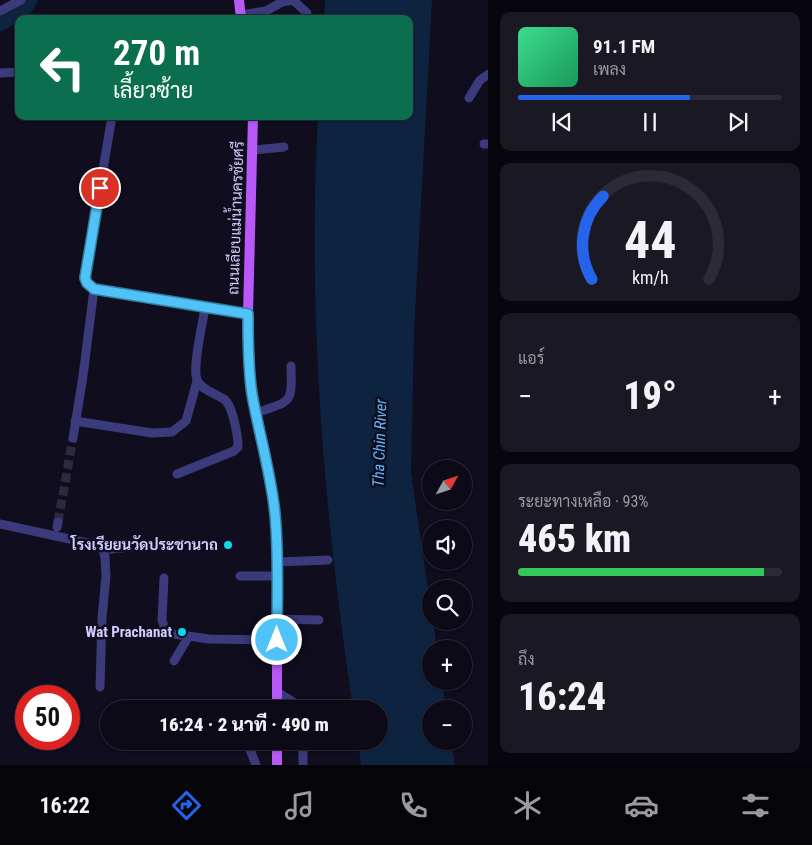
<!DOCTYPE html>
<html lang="th">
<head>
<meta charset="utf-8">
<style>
  body { margin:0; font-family:"Roboto Condensed",Sarabun,sans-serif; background:#191823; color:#f1f3f6; height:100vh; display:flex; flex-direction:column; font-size:19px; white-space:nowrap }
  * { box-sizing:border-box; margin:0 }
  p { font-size:16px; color:#9a9aa1 }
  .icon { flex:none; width:28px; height:28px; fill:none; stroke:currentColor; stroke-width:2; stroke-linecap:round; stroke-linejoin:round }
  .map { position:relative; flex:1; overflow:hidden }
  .sheet { display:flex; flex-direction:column; gap:12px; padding:12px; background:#06060c; width:324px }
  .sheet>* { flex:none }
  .top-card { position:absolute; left:15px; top:15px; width:398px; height:105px; border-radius:10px; box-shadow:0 1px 4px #0004,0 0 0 1px #2b2b35; background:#0b6e4f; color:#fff; overflow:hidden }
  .needle { width:32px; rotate:50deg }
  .controls { position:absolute; left:422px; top:460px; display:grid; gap:10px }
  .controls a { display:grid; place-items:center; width:50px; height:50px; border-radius:50%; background:#0b0a16; box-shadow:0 1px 4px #0004,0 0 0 1px #2b2b35; font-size:25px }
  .speed { position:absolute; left:15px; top:685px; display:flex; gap:10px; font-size:25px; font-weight:700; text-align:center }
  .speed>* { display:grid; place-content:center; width:65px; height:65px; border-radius:50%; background:#0b0a16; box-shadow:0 1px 4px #0004,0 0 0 1px #2b2b35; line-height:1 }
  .speed .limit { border:8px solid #d22; background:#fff; color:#111 }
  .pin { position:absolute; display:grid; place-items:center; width:42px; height:42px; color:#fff; margin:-21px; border:2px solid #fff; border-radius:50%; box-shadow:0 1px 5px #0007 }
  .me { position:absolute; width:55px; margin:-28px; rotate:0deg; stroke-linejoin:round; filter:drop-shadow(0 0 4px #0008) }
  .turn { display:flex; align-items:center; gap:18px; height:105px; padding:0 15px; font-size:22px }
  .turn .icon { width:65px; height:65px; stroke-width:2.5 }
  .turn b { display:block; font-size:35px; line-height:42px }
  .big { font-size:38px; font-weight:800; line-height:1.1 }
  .sheet .tile { flex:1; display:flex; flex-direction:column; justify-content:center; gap:8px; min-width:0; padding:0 18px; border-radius:10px; background:#191823 }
  .sheet .dial { align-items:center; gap:0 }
  .dial svg { height:130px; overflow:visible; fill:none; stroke:#2b2b35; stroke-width:7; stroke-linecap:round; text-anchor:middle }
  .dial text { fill:#f1f3f6; stroke:none }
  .song { display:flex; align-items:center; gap:15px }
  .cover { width:60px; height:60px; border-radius:8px; background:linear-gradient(135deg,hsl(150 70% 55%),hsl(150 70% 35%)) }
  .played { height:5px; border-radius:2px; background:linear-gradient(90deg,#2563eb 65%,#2b2b35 65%) }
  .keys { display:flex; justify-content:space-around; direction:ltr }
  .heat { display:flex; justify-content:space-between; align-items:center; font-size:28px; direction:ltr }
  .charge { height:8px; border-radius:4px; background:linear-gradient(90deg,#34c759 93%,#2b2b35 0) }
  .trip { position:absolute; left:100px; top:700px; width:288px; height:50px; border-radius:25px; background:#0b0a16; box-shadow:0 1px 4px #0004,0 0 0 1px #2b2b35; font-weight:800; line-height:50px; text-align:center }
  .menu { display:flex; height:80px; justify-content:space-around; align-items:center; background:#040409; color:#9a9aa1 }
  .menu .icon { width:35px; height:35px }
  .menu .selected { color:#2563eb }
  .menu b { font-size:22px; color:#f1f3f6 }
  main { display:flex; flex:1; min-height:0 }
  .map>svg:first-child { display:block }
</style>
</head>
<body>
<main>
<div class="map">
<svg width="489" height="765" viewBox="0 0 489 765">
  <rect width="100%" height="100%" fill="#0f0d1e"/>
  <path fill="#0e2340" d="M325,0h107l-18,333 -3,140 20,137v11h2l4,28h-6v32h11l4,28h-15v32h20l4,24h-94l-3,-24h21v-32h-26c-29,-196 -46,-395 -35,-593h91v-97h-85z"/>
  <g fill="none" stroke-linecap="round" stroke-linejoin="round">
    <path stroke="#0e2340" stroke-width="15" d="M0,24l23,-13 7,-11"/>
    <path stroke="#2c2a3f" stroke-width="9" stroke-dasharray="9 4.5" stroke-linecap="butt" d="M58,522l15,-84"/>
    <path stroke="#3b3a7a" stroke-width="9" d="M0,11l21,-11
      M241,15l25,-4 16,-9 11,-2 14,13
      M0,73l19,-1
      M469,98l11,-18 9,-6
      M112,116l-27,161 2,6 7,6 154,25
      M484,144h5
      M253,150l31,-3
      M256,413c36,-13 36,-8 35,-47
      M75,421l77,12 20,-1 14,-11 11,-40
      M73,438l10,-62 11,-87
      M177,474l57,-23 4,-4c0,-11 -5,-40 -13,-47 -8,-6 -24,-10 -28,-20 -5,-14 6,-57 8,-73
      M0,524l97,21 6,5 2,7 1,19 -4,42 -2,69
      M57,527l1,-5
      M103,550l54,-6
      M277,562l51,-2
      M240,576h37
      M164,578l-2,42 4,13 43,6 68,1
      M277,619l42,1
      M174,661l15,-25
      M277,692l18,11 3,6
      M303,741v24
      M249,747l7,18"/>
    <path stroke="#b758f7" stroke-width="10" d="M239,0l2,19
      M253,116l-5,198v45l4,33 19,93 4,28 2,33v163
      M277,741v24"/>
  </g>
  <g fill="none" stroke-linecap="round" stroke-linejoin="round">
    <g stroke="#337fa1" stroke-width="12">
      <path id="route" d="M100,188l-15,90 2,5 7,6 154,25c0,27 0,54 4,80 7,40 19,79 23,120 4,42 2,84 2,126"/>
    </g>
    <use href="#route" stroke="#4fc3f7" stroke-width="9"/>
  </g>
  <g fill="#0bdae9" stroke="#0f0d1e" stroke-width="2">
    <circle cx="228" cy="545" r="5"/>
    <circle cx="182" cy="632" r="5"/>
  </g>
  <g text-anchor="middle" stroke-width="5" stroke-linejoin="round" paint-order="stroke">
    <g font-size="15" fill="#d0ccfd" stroke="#0f0d1e">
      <text transform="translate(236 218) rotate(-88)" y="5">ถนนเลียบแม่น้ำนครชัยศรี</text>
    </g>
    <g font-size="15" font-weight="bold" fill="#d0ccfd" stroke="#0f0d1e" text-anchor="end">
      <text x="218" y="550">โรงเรียยนวัดประชานาถ</text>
      <text x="172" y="637">Wat Prachanat</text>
    </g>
    <g font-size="16" font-style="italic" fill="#5fb5f8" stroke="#0f0d1e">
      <text transform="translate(379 443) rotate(-88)" y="6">Tha Chin River</text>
    </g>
  </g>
</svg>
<div class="controls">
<a><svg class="needle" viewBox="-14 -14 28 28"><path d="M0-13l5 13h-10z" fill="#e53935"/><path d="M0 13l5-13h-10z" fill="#9a9aa1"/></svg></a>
<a><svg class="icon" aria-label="sound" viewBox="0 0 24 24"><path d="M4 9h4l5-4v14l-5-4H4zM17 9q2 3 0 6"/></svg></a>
<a><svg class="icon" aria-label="search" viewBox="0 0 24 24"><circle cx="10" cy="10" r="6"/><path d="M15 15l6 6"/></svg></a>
<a>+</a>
<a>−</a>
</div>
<div class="speed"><div class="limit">50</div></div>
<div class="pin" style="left:100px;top:188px;background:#d93025"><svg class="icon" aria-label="arrive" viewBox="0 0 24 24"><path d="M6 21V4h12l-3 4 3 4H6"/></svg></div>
<svg class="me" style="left:277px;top:640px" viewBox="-20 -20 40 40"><circle r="17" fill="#4fc3f7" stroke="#fff" stroke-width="3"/><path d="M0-11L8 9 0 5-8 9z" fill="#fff"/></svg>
<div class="trip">16:24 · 2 นาที · 490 m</div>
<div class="top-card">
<div class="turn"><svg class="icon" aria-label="left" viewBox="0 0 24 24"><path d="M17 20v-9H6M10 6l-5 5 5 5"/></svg><div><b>270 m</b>เลี้ยวซ้าย</div></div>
</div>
</div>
<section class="sheet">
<div class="tile">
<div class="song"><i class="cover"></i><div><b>91.1 FM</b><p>เพลง</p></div></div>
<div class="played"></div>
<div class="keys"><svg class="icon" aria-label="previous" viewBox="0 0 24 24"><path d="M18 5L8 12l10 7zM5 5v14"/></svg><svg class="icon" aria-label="pause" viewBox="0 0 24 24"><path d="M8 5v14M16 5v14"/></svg><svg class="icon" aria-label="next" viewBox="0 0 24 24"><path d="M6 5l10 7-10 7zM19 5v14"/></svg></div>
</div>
<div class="tile dial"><svg viewBox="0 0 100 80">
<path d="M14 69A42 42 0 1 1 86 69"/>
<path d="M14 69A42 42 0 0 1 21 18" stroke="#2563eb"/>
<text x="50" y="56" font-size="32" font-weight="700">44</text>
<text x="50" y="72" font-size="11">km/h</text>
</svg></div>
<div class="tile"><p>แอร์</p>
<div class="heat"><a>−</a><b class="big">19°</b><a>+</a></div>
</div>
<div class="tile"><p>ระยะทางเหลือ · 93%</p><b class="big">465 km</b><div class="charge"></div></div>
<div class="tile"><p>ถึง</p><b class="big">16:24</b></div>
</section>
</main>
<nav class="menu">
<b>16:22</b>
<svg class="icon selected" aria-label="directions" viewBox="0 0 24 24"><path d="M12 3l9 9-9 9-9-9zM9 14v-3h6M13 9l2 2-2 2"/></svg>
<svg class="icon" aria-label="music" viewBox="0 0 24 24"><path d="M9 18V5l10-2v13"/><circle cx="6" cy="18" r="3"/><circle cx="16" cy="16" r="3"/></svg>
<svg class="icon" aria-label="phone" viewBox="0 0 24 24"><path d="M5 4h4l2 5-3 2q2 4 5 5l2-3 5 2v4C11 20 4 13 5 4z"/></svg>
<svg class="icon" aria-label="climate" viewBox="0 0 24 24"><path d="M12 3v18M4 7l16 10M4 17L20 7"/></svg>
<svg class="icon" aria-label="car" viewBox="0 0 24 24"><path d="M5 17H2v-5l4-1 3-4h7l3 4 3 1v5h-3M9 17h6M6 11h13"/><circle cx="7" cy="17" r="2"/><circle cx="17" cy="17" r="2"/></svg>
<svg class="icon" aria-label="filters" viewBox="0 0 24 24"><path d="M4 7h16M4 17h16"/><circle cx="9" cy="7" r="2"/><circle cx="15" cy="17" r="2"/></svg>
</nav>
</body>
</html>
